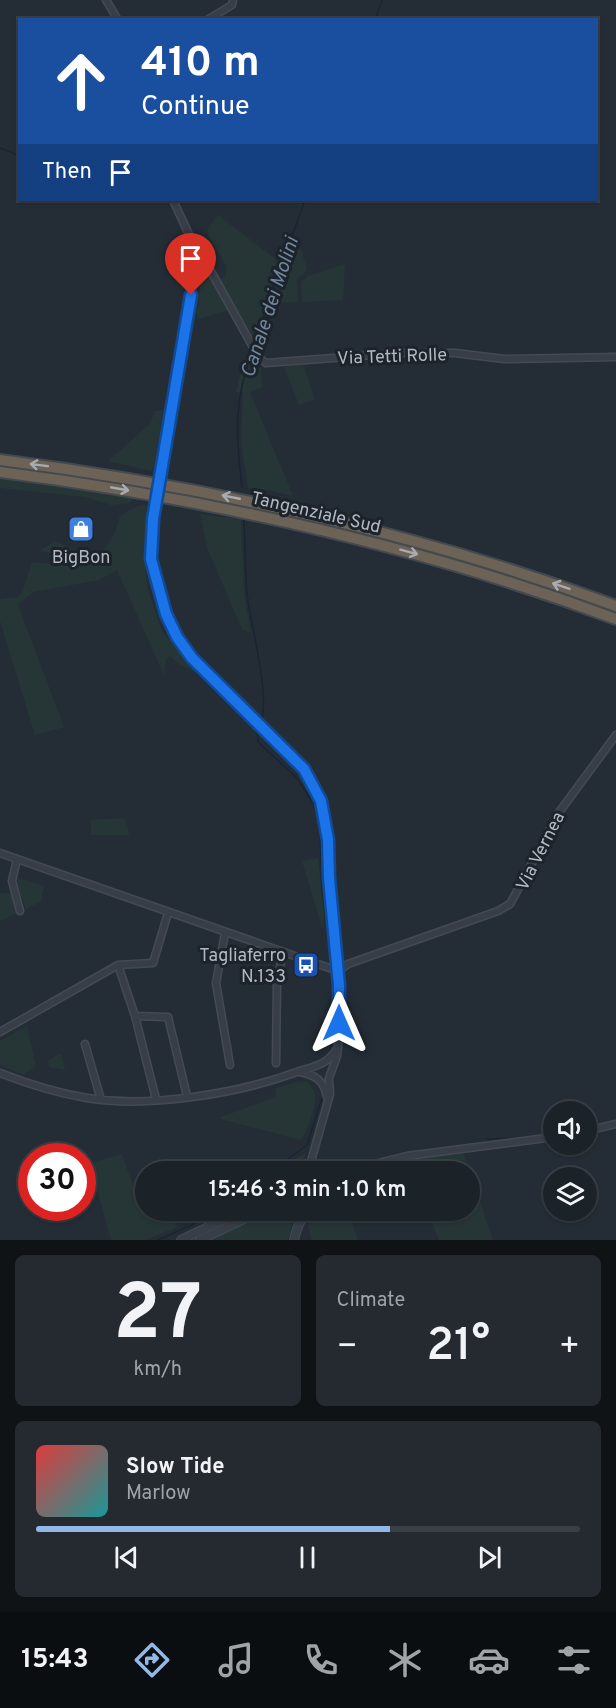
<!DOCTYPE html>
<html lang="en">
<head>
<meta charset="utf-8">
<style>
  body { margin:0; font-family:Overpass,sans-serif; background:#242a30; color:#f1f3f6; height:100vh; display:flex; flex-direction:column; font-size:22px; white-space:nowrap }
  * { box-sizing:border-box; margin:0 }
  p { font-size:20px; color:#a0a4a8 }
  .icon { flex:none; width:33px; height:33px; fill:none; stroke:currentColor; stroke-width:2; stroke-linecap:round; stroke-linejoin:round }
  .map { position:relative; height:1240px; overflow:hidden }
  .sheet { display:flex; flex-direction:column; gap:15px; padding:15px; background:#0f1316; flex:1 }
  .sheet>* { flex:none }
  .banner { position:absolute; left:18px; top:18px; width:580px; height:183px; border-radius:0px; box-shadow:0 2px 4px #0004,0 0 0 2px #393f45; background:#1a4fa0; color:#fff; overflow:hidden }
  .controls { position:absolute; left:543px; top:1101px; display:grid; gap:12px }
  .controls a { display:grid; place-items:center; width:54px; height:54px; border-radius:50%; background:#1b2228; box-shadow:0 2px 4px #0004,0 0 0 2px #393f45; font-size:30px }
  .speed { position:absolute; left:18px; top:1143px; display:flex; gap:12px; font-size:30px; font-weight:700; text-align:center }
  .speed>* { display:grid; place-content:center; width:78px; height:78px; border-radius:50%; background:#1b2228; box-shadow:0 2px 4px #0004,0 0 0 2px #393f45; line-height:1 }
  .speed .limit { border:9px solid #d22; background:#fff; color:#111 }
  .pin { position:absolute; display:grid; place-items:center; width:51px; height:51px; color:#fff; margin:-62px -26px; border-radius:50% 50% 50% 0; rotate:-45deg; box-shadow:0 0 6px #0007 }
  .pin .icon { rotate:45deg }
  .me { position:absolute; width:66px; margin:-33px; rotate:0deg; stroke-linejoin:round; filter:drop-shadow(0 0 4px #0008) }
  .turn { display:flex; align-items:center; gap:21px; height:126px; padding:0 24px; font-size:27px }
  .turn .icon { width:78px; height:78px; stroke-width:2.5 }
  .turn b { display:block; font-size:42px; line-height:51px }
  .then { display:flex; align-items:center; height:57px; padding:0 24px; background:#0003; gap:12px; font-size:22px }
  .big { font-size:45px; font-weight:600; line-height:1.1 }
  .sheet .tile { flex:1; display:flex; flex-direction:column; justify-content:center; gap:9px; min-width:0; padding:0 21px; border-radius:9px; background:#242a30 }
  .sheet .dial { align-items:center; gap:0 }
  .dial b { font-size:78px; line-height:1 }
  .song { display:flex; align-items:center; gap:18px }
  .cover { width:72px; height:72px; border-radius:9px; background:linear-gradient(135deg,hsl(0 70% 55%),hsl(180 70% 35%)) }
  .played { height:6px; border-radius:3px; background:linear-gradient(90deg,#91b8e9 65%,#393f45 65%) }
  .keys { display:flex; justify-content:space-around; direction:ltr }
  .heat { display:flex; justify-content:space-between; align-items:center; font-size:33px; direction:ltr }
  .sheet .tiles { flex:1; display:grid; gap:15px; grid-template-columns:1fr 1fr }
  .tile:last-child { grid-column:span 2 }
  .trip { position:absolute; left:135px; top:1161px; width:345px; height:60px; border-radius:30px; background:#1b2228; box-shadow:0 2px 4px #0004,0 0 0 2px #393f45; font-weight:600; line-height:60px; text-align:center }
  .tabs { display:flex; height:96px; justify-content:space-around; align-items:center; background:#0b0e10; color:#a0a4a8 }
  .tabs .icon { width:42px; height:42px }
  .tabs .active { color:#91b8e9 }
  .tabs b { font-size:27px; color:#f1f3f6 }
  .map>svg:first-child { display:block }
</style>
</head>
<body>
<div class="map">
<svg width="616" height="1240" viewBox="0 0 616 1240">
  <rect width="100%" height="100%" fill="#242d36"/>
  <path fill="#263637" d="M218,215l60,46 -23,79 -35,-60 5,-4 2,-9 -18,-29 -2,-8z
    M301,249l6,21 -10,9 1,23 -21,1 17,-52z
    M345,264l-2,36 -41,2 -1,-20 7,-6z
    M202,271h5l22,39 -31,9 -1,-9z
    M247,359l9,8 5,1 1,19 -12,5 43,104 -26,-6 -19,-2 -7,-46 2,-49 -7,-1 6,-24z
    M303,364l12,35 -16,6 -15,-38z
    M163,410l-9,56 -3,5 -43,-10 42,-37 5,-13z
    M0,479l132,18 1,3 -4,3 -18,2 -26,-8 -85,-9z
    M144,504l3,2 -3,47 3,34 15,44 34,42 -16,-8 -10,-9 -4,3 -2,16 -47,-105 -18,10 -66,12 -15,13 46,122 -29,8 -35,-114v-22l18,-2 5,-7 9,-28 34,4 22,-2 14,-11 13,-20 5,-17 9,-6z
    M200,514l41,5 3,75 7,39 -9,-4 -34,-79z
    M55,541l16,8 9,1 -22,4 -19,-3z
    M123,818l4,6 2,11h-38v-15z
    M318,858l6,58 -1,14 -21,-69z
    M18,878l26,8 -3,15 -15,8 -9,-25z
    M0,893l11,1 6,19 -17,8z
    M27,1026l9,40 -13,9 -23,-10v-24z
    M61,1053l4,17 -16,-3 -1,-7z
    M296,1082h11c18,14 2,40 -5,58l-82,-21 1,-2 55,-20v-9z
    M305,1153l-2,18h-28z
    M463,1153l6,18h-58l-4,-10z
    M122,1154l14,40 9,-4 1,20 21,1 10,16 -32,13h-34l-21,-77z
    M470,1173l23,67h-54l-12,-29 43,-1z
    M268,1211h25l1,8 -6,21h-82z
    M348,1212l10,28h-47l-3,-16 6,-4z"/>
  <g fill="none" stroke-linecap="round" stroke-linejoin="round">
    <path stroke="#192532" stroke-width="1.5" d="M375,20l7,-20
      M0,148l20,8
      M254,346l5,-11 7,-28 39,-107
      M242,487c-6,-52 -9,-86 11,-137
      M244,519c1,25 1,50 3,75 3,28 25,107 13,129
      M257,727l1,15 38,35 19,28 5,26 2,53 9,80
      M330,1052l4,-35 -2,-45
      M586,1127l11,-3
      M546,1135l8,-1
      M486,1139l37,-1
      M271,1172l36,-27 16,-50
      M158,1240l34,-15 21,-15"/>
    <g stroke="#434a53" stroke-width="9">
      <path id="minor" d="M106,0l12,20
        M207,20l25,-15 1,-5
        M195,256l13,10 51,92 7,5 135,-10h54l49,6 112,-2
        M163,462l33,-198 -4,-23 -19,-41
        M153,519c-1,13 -2,26 -2,38 1,37 21,72 41,101l112,111 17,32 7,39 1,38 10,107 -1,62 -1,9 -8,22 1,16 -22,78
        M0,853l338,118
        M17,859l-5,22 8,30
        M225,933l-9,50 14,82
        M118,965l17,51 21,83
        M338,971l10,-7 150,-53 12,-7 50,-93 56,-76
        M135,1016l33,1 19,79
        M0,1032l118,-67 35,-2 15,-50
        M85,1044l16,56
        M276,1063l1,-82 6,-28
        M300,1072c16,3 24,9 27,25
        M0,1073c28,11 57,20 87,25 61,10 149,-4 207,-25 16,-6 33,-7 42,-23
        M586,1131l30,-7
        M342,1172l65,-16 147,-19"/>
    </g>
    <g stroke="#434a53" stroke-width="10">
      <path id="tertiary" d="M181,1240l62,-30
        M200,1240l63,-30
        M294,1240c3,-12 6,-22 16,-30"/>
    </g>
    <g stroke="#424951" stroke-width="14">
      <path id="motorway" d="M0,460c210,27 417,72 616,146
        M0,472c211,27 417,73 616,147"/>
    </g>
    <use href="#minor" stroke="#373e47" stroke-width="6"/>
    <use href="#tertiary" stroke="#373e47" stroke-width="8"/>
    <use href="#motorway" stroke="#6c6255" stroke-width="10"/>
    <g stroke="#434a53" stroke-width="9" stroke-linecap="butt">
      <path id="minor-bridge" d="M153,519l10,-57"/>
    </g>
    <use href="#minor-bridge" stroke="#373e47" stroke-width="6"/>
  </g>
  <defs><path id="oneway-shaft" d="M-6 0H5M1.5-3L5.5 0L1.5 3" fill="none" stroke-width="1.6" stroke-linecap="round" stroke-linejoin="round" transform="scale(1.5)"/></defs>
  <g stroke="#a8acb2">
    <use href="#oneway-shaft" transform="translate(39 465) rotate(-173)"/>
    <use href="#oneway-shaft" transform="translate(120 489) rotate(10)"/>
    <use href="#oneway-shaft" transform="translate(231 497) rotate(-169)"/>
    <use href="#oneway-shaft" transform="translate(409 552) rotate(15)"/>
    <use href="#oneway-shaft" transform="translate(561 586) rotate(-161)"/>
  </g>
  <g fill="none" stroke-linecap="round" stroke-linejoin="round">
    <g stroke="#114b97" stroke-width="15">
      <path id="route" d="M191,295l-38,224 -2,40 15,55 11,23 15,21 112,111 17,32 7,39 1,38 10,107v38"/>
    </g>
    <use href="#route" stroke="#1a73e8" stroke-width="10"/>
  </g>
  <defs>
    <g id="shop-square" transform="scale(1.35)"><rect x="-9" y="-9" width="18" height="18" rx="4" fill="#3f7fe0" stroke="#1d232b"/><path d="M-5-2.5h2.3a2.7 3.5 0 0 1 5.4 0H5L5.5 6h-11ZM-1.5-2.5h3a1.5 2.3 0 0 0-3 0Z" fill="#fff"/></g>
    <g id="bus-square" transform="scale(1.35)"><rect x="-9" y="-9" width="18" height="18" rx="4" fill="#1a4fb4" stroke="#1d232b"/><path d="M-5-6H5V4H4V6H2V4H-2V6H-4V4H-5ZM-3.5-4V0h7V-4ZM-3.5 1.2v1.5H-2V1.2ZM2 1.2v1.5H3.5V1.2Z" fill="#fff"/></g>
  </defs>
  <g fill-rule="evenodd">
    <use href="#shop-square" x="81" y="529"/>
    <use href="#bus-square" x="306" y="965"/>
  </g>
  <g text-anchor="middle" stroke-width="6" stroke-linejoin="round" paint-order="stroke">
    <g font-size="18" fill="#b2b9c3" stroke="#1d232b">
      <text transform="translate(392 356) rotate(-2)" y="6">Via Tetti Rolle</text>
      <text transform="translate(316 512) rotate(13)" y="6">Tangenziale Sud</text>
      <text transform="translate(540 851) rotate(-63)" y="6">Via Vernea</text>
    </g>
    <g font-size="18" fill="#b2b9c3" stroke="#1d232b">
      <text x="81" y="563">BigBon</text>
      <text x="286" y="961" text-anchor="end">Tagliaferro<tspan x="286" dy="21">N.133</tspan></text>
    </g>
    <g font-size="20" font-style="italic" fill="#6f869d" stroke="#1d232b">
      <text transform="translate(269 307) rotate(-72)" y="7">Canale dei Molini</text>
    </g>
  </g>
</svg>
<div class="controls">
<a><svg class="icon" aria-label="sound" viewBox="0 0 24 24"><path d="M4 9h4l5-4v14l-5-4H4zM17 9q2 3 0 6"/></svg></a>
<a><svg class="icon" aria-label="layers" viewBox="0 0 24 24"><path d="M12 4l9 5-9 5-9-5zM3 14l9 5 9-5"/></svg></a>
</div>
<div class="speed"><div class="limit">30</div></div>
<div class="pin" style="left:191px;top:295px;background:#d93025"><svg class="icon" aria-label="arrive" viewBox="0 0 24 24"><path d="M6 21V4h12l-3 4 3 4H6"/></svg></div>
<svg class="me" style="left:339px;top:1023px" viewBox="-20 -20 40 40"><path d="M0-17L14 15 0 8-14 15z" fill="#1a73e8" stroke="#fff" stroke-width="4"/></svg>
<div class="trip">15:46 · 3 min · 1.0 km</div>
<div class="banner">
<div class="turn"><svg class="icon" aria-label="ahead" viewBox="0 0 24 24"><path d="M12 20V5M6 11l6-6 6 6"/></svg><div><b>410 m</b>Continue</div></div>
<div class="then">Then<svg class="icon" aria-label="arrive" viewBox="0 0 24 24"><path d="M6 21V4h12l-3 4 3 4H6"/></svg></div>
</div>
</div>
<section class="sheet">
<div class="tiles">
<div class="tile dial"><b>27</b><p>km/h</p></div>
<div class="tile"><p>Climate</p>
<div class="heat"><a>−</a><b class="big">21°</b><a>+</a></div>
</div>
<div class="tile">
<div class="song"><i class="cover"></i><div><b>Slow Tide</b><p>Marlow</p></div></div>
<div class="played"></div>
<div class="keys"><svg class="icon" aria-label="previous" viewBox="0 0 24 24"><path d="M18 5L8 12l10 7zM5 5v14"/></svg><svg class="icon" aria-label="pause" viewBox="0 0 24 24"><path d="M8 5v14M16 5v14"/></svg><svg class="icon" aria-label="next" viewBox="0 0 24 24"><path d="M6 5l10 7-10 7zM19 5v14"/></svg></div>
</div>
</div>
</section>
<nav class="tabs">
<b>15:43</b>
<svg class="icon active" aria-label="directions" viewBox="0 0 24 24"><path d="M12 3l9 9-9 9-9-9zM9 14v-3h6M13 9l2 2-2 2"/></svg>
<svg class="icon" aria-label="music" viewBox="0 0 24 24"><path d="M9 18V5l10-2v13"/><circle cx="6" cy="18" r="3"/><circle cx="16" cy="16" r="3"/></svg>
<svg class="icon" aria-label="phone" viewBox="0 0 24 24"><path d="M5 4h4l2 5-3 2q2 4 5 5l2-3 5 2v4C11 20 4 13 5 4z"/></svg>
<svg class="icon" aria-label="climate" viewBox="0 0 24 24"><path d="M12 3v18M4 7l16 10M4 17L20 7"/></svg>
<svg class="icon" aria-label="car" viewBox="0 0 24 24"><path d="M5 17H2v-5l4-1 3-4h7l3 4 3 1v5h-3M9 17h6M6 11h13"/><circle cx="7" cy="17" r="2"/><circle cx="17" cy="17" r="2"/></svg>
<svg class="icon" aria-label="filters" viewBox="0 0 24 24"><path d="M4 7h16M4 17h16"/><circle cx="9" cy="7" r="2"/><circle cx="15" cy="17" r="2"/></svg>
</nav>
</body>
</html>
